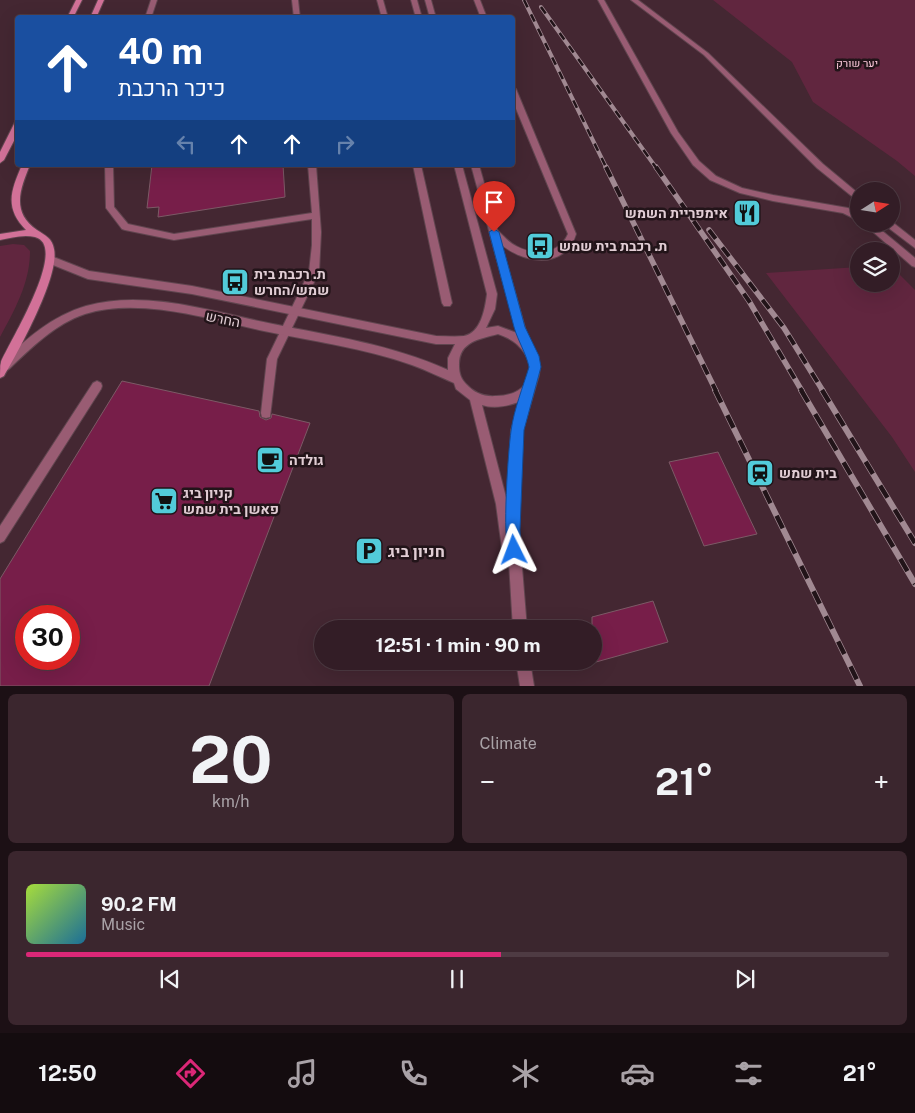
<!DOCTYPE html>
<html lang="en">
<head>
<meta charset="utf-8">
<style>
  body { margin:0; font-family:"Public Sans",Heebo,sans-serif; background:#3b262e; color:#f1f3f6; height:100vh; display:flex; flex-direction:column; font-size:19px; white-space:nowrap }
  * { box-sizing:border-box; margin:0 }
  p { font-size:16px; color:#a9a2a7 }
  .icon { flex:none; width:28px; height:28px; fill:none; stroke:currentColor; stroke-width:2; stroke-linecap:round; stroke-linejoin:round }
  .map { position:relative; height:686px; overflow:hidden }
  .sheet { display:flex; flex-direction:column; gap:8px; padding:8px; background:#1c1015; flex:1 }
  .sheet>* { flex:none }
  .hud { position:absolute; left:15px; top:15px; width:500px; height:152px; border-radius:5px; box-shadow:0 5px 20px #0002,0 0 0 1px #4e3b43; background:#1a4fa0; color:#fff; overflow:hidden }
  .needle { width:32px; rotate:78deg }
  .fabs { position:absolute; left:850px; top:182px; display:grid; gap:10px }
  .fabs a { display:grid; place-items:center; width:50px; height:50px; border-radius:50%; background:#331d26; box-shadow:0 5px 20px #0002,0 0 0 1px #4e3b43; font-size:25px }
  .speed { position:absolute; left:15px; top:605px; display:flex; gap:10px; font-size:25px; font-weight:700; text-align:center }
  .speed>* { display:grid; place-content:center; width:65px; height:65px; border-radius:50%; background:#331d26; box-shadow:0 5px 20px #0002,0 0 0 1px #4e3b43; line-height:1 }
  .speed .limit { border:8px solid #d22; background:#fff; color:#111 }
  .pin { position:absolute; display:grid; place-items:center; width:42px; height:42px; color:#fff; margin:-51px -21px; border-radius:50% 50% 50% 0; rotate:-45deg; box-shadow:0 0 5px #0007 }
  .pin .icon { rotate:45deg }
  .me { position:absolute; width:55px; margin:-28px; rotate:357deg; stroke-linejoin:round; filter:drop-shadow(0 0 4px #0008) }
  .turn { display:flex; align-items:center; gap:18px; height:105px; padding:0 20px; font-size:22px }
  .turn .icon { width:65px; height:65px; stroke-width:2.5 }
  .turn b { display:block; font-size:35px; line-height:42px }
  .lanes { display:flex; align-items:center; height:48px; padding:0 20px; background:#0003; justify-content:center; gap:25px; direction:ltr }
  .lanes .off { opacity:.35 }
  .big { font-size:38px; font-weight:700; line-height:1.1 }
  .sheet .widget { flex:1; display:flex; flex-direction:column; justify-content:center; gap:8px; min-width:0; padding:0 18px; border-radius:8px; background:#3b262e }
  .sheet .dial { align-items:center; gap:0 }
  .dial b { font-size:65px; line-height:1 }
  .song { display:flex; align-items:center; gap:15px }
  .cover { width:60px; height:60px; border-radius:8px; background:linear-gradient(135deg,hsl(80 70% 55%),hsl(200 70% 35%)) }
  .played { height:5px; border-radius:2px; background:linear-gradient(90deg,#db2777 55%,#4e3b43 55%) }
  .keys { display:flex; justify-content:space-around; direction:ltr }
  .heat { display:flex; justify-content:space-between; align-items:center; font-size:28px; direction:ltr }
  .sheet .tiles { flex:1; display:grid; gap:8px; grid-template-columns:1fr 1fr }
  .widget:last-child { grid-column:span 2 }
  .trip { position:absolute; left:314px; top:620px; width:288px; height:50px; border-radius:25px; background:#331d26; box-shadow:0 5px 20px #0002,0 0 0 1px #4e3b43; font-weight:700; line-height:50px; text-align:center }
  .tabs { display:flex; height:80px; justify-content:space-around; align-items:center; background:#140c0f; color:#a9a2a7 }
  .tabs .icon { width:35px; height:35px }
  .tabs .active { color:#db2777 }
  .tabs b { font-size:22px; color:#f1f3f6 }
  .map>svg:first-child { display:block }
</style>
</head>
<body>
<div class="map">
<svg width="915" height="686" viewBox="0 0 915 686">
  <rect width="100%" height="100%" fill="#442732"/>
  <path fill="#61263f" d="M713,0h202v176l-18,-15 -84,-59 -21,-40z
    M13,244l11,1 6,6c0,32 -15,58 -30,86v-91z
    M891,266l24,24v182l-23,-35 -126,-164 93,-6v17h32z"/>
  <path fill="#771e49" stroke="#7c5a66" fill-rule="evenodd" d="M152,165h131l2,32 -127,20 1,-10 -12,1z
    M122,381l137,30 1,6 6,3 5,-2 1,-4 38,9 -101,263h-209v-107zM26,616h43v43h-43z
    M718,452l39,82 -53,12 -35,-84z
    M653,601l15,41 -72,20 -4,-12v-33z"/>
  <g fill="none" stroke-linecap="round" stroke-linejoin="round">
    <g stroke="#60454f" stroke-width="2">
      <path id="service" d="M151,0h6l-6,18h-6z
        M292,0h6l2,18h-6z
        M377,0h6l5,18h-6z
        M474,0h6l7,18h-6z
        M598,0h6l74,132 21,29 17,15 26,12 31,7 75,13 11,6v7l-16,-8 -70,-12 -33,-8 -30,-13 -17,-15 -22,-32z
        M631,0h7l70,53 115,111 36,30v8l-42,-34 -113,-113z
        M512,87l4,2 60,145c-2,6 -4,12 -10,17 -23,20 -62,3 -76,-19l1,-2h6c6,5 11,12 19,16 18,10 43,9 52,-12l-56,-135z
        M105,165h8l1,42 14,17 46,10 138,-21 -4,-48h8l5,67 -2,40 -42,87 -7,58 -4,1 -4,-1 -1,-4 6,-54 42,-87 3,-27v-26l-138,21 -49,-10 -3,-1 -16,-21z
        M413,165h8l31,138 -2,3h-6l-2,-3z
        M891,221l24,19v8l-29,-22 -1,-2h6z
        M864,224h10l41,34v9l-3,-1z
        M97,381l4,2 1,3 -1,3 -97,152 -4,2v-17l93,-143z"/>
    </g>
    <g stroke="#60454f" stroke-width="2">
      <path id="minor" d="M411,0h6l5,18h-6z
        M425,0h6l5,18h-6z
        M454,165h8l35,129 -2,15 -9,19 12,-2 19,7 -46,-168h8l50,177c8,10 12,20 10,33l-16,55 -4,100 8,99h-14l-4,-67 -4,-2 -2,-4 -7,-52 -26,-104 -14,-11 -2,-6c-14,-6 -28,-13 -42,-18 -48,-17 -99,-24 -148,-34 -55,-12 -124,-34 -179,-17 -30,10 -54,34 -76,55l-4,2 -4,-2 -1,-3 1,-3c25,-24 51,-47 85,-57 60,-17 127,6 187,18 59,12 120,21 175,46v-12l7,-14h-19l-244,-50 -104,-15 -40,-16 -2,-3 5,-4 38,15 103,15 244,50c9,0 19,1 28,0 17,-3 21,-27 23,-42zM498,334c41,13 45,61 -2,62 -12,1 -22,-3 -30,-12 -5,-5 -7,-11 -7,-18 -1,-24 20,-27 39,-32zM521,401l-10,29 -3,75 -26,-100c12,4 27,1 39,-4z
        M516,661h14l4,25h-14z"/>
    </g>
    <g stroke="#60454f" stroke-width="2">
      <path id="secondary" d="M76,0h6l-9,18h-6z
        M98,0h6l-8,18h-6z
        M15,122h3v11l-14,27 -4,3v-11z
        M22,165h8c-10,24 -19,47 7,65 9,6 15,8 17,19 6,27 -36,103 -50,127l-4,2c0,-5 0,-11 1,-16 7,-18 69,-116 34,-125 -12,-3 -24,1 -35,3v-6l26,-4c-22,-22 -15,-40 -4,-65z"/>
    </g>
    <use href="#service" fill="#995c73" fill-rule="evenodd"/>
    <use href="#minor" fill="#995c73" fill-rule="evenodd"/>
    <use href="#secondary" fill="#d27198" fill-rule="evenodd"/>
    <g stroke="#a18992" stroke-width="4">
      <path id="rail-far2" d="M524,0l83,169
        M541,7l116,162"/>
    </g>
    <g stroke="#a18992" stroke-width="5.5">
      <path id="rail-far1" d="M606,167l110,224
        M656,167l93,134 53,90
        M709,230l75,98 39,63"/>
    </g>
    <g stroke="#a18992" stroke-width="6">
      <path id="rail" d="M715,390l145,296
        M801,390l114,194
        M822,390l93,153"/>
    </g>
    <use href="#rail-far2" stroke="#221419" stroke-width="2.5" stroke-dasharray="8" stroke-linecap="butt"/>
    <use href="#rail-far1" stroke="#221419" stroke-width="4" stroke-dasharray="11" stroke-linecap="butt"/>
    <use href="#rail" stroke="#221419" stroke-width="4.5" stroke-dasharray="14" stroke-linecap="butt"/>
  </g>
  <path fill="#1a73e8" stroke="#114b97" d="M494,229l5,3 26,95 14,29 2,11 -17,63 -4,100 1,20 -2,4 -5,3 -5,-3c-7,-16 -1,-102 2,-123 3,-22 12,-44 18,-64 -3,-14 -11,-26 -15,-40l-25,-95z"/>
  <defs>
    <g id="restaurant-square" transform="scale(1.4375)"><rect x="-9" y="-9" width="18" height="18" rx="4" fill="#52cbd9" stroke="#221419"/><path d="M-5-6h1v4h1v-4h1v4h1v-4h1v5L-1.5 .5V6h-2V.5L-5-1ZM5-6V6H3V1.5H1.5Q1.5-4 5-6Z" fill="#111"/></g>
    <g id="bus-square" transform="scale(1.4375)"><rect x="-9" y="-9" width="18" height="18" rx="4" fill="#52cbd9" stroke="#221419"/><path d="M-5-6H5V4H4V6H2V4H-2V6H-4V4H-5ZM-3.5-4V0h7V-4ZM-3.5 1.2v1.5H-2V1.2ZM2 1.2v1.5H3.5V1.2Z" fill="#111"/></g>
    <g id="cafe-square" transform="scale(1.4375)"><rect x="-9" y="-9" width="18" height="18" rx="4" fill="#52cbd9" stroke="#221419"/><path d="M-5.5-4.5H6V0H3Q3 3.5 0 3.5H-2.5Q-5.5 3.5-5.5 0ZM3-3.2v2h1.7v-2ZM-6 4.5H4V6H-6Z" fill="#111"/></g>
    <g id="station-square" transform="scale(1.4375)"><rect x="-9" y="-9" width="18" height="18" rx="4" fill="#52cbd9" stroke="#221419"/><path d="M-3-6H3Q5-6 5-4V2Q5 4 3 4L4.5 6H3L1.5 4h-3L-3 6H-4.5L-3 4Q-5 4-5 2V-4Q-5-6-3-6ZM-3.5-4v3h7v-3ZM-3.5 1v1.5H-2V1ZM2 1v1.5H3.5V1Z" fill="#111"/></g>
    <g id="supermarket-square" transform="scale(1.4375)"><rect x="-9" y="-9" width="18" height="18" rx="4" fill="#52cbd9" stroke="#221419"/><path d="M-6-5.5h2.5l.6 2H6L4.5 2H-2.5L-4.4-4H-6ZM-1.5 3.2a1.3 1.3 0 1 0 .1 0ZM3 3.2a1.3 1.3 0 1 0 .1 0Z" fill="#111"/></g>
    <g id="parking-square" transform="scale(1.4375)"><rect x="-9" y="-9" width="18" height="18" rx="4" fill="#52cbd9" stroke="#221419"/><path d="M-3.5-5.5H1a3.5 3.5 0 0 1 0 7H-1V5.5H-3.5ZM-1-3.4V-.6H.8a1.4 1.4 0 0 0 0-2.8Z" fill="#111"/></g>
  </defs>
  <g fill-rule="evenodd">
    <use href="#restaurant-square" x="747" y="213"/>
    <use href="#bus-square" x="540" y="246"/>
    <use href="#bus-square" x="235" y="282"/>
    <use href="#cafe-square" x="270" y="460"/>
    <use href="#station-square" x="760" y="473"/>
    <use href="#supermarket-square" x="164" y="501"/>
    <use href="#parking-square" x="369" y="551"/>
  </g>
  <g text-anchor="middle" stroke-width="5" stroke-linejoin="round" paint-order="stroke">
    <g font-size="11" fill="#fdc9db" stroke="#221419">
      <text x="857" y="67">יער שורק</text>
    </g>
    <g font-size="14" font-weight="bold" fill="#e1cdd4" stroke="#221419" text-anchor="start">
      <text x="728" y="218" text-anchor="end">אימפריית השמש</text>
      <text x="559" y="251">ת. רכבת בית שמש</text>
      <text x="254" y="279">ת. רכבת בית<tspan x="254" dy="16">שמש/החרש</tspan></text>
      <text x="289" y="465">גולדה</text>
      <text x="779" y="478">בית שמש</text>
      <text x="183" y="498">קניון ביג<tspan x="183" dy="16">פאשן בית שמש</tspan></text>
    </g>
    <g font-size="14" fill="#e1cdd4" stroke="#221419">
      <text transform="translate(223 319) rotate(11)" y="5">החרש</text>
    </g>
    <g font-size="16" font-weight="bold" fill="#e1cdd4" stroke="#221419" text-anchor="start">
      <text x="388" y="557">חניון ביג</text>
    </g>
  </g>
</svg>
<div class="fabs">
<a><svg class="needle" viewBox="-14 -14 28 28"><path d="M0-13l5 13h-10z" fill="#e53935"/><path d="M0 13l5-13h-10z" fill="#a9a2a7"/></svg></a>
<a><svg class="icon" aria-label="layers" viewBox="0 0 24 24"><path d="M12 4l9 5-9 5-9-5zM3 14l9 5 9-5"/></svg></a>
</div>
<div class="speed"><div class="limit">30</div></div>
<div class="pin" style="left:494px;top:232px;background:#d93025"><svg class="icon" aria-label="arrive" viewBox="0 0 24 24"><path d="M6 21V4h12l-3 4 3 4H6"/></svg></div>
<svg class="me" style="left:514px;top:550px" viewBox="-20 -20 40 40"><path d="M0-17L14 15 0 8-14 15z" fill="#1a73e8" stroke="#fff" stroke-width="4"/></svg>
<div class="trip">12:51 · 1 min · 90 m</div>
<div class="hud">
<div class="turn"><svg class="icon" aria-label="ahead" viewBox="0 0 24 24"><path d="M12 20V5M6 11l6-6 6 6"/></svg><div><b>40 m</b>כיכר הרכבת</div></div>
<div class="lanes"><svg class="icon off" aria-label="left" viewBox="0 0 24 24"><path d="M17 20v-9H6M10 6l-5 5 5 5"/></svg><svg class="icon" aria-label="ahead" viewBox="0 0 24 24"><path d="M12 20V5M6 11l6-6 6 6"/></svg><svg class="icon" aria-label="ahead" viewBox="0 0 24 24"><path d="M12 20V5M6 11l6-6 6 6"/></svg><svg class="icon off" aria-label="right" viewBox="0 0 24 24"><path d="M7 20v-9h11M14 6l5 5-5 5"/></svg></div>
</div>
</div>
<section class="sheet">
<div class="tiles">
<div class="widget dial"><b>20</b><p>km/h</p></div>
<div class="widget"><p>Climate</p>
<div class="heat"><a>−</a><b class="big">21°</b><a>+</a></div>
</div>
<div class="widget">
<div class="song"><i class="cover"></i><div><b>90.2 FM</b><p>Music</p></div></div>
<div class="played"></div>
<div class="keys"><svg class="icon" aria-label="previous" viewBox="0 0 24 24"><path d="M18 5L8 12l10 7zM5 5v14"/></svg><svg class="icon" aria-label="pause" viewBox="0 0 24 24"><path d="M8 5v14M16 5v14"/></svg><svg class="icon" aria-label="next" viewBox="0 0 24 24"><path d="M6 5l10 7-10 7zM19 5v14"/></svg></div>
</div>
</div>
</section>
<nav class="tabs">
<b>12:50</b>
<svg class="icon active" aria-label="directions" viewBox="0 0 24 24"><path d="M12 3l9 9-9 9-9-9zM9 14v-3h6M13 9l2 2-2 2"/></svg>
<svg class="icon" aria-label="music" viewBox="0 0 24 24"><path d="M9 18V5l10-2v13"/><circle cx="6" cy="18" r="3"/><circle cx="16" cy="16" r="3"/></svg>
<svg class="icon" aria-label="phone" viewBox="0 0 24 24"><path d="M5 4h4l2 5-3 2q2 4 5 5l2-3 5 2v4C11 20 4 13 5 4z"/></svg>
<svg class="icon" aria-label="climate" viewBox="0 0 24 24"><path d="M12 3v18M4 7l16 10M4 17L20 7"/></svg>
<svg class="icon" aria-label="car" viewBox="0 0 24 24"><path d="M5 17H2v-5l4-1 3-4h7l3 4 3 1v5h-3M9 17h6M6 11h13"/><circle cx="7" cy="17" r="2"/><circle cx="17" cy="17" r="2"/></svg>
<svg class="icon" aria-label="filters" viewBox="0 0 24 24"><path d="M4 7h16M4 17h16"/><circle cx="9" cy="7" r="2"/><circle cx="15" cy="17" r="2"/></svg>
<b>21°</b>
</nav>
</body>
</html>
